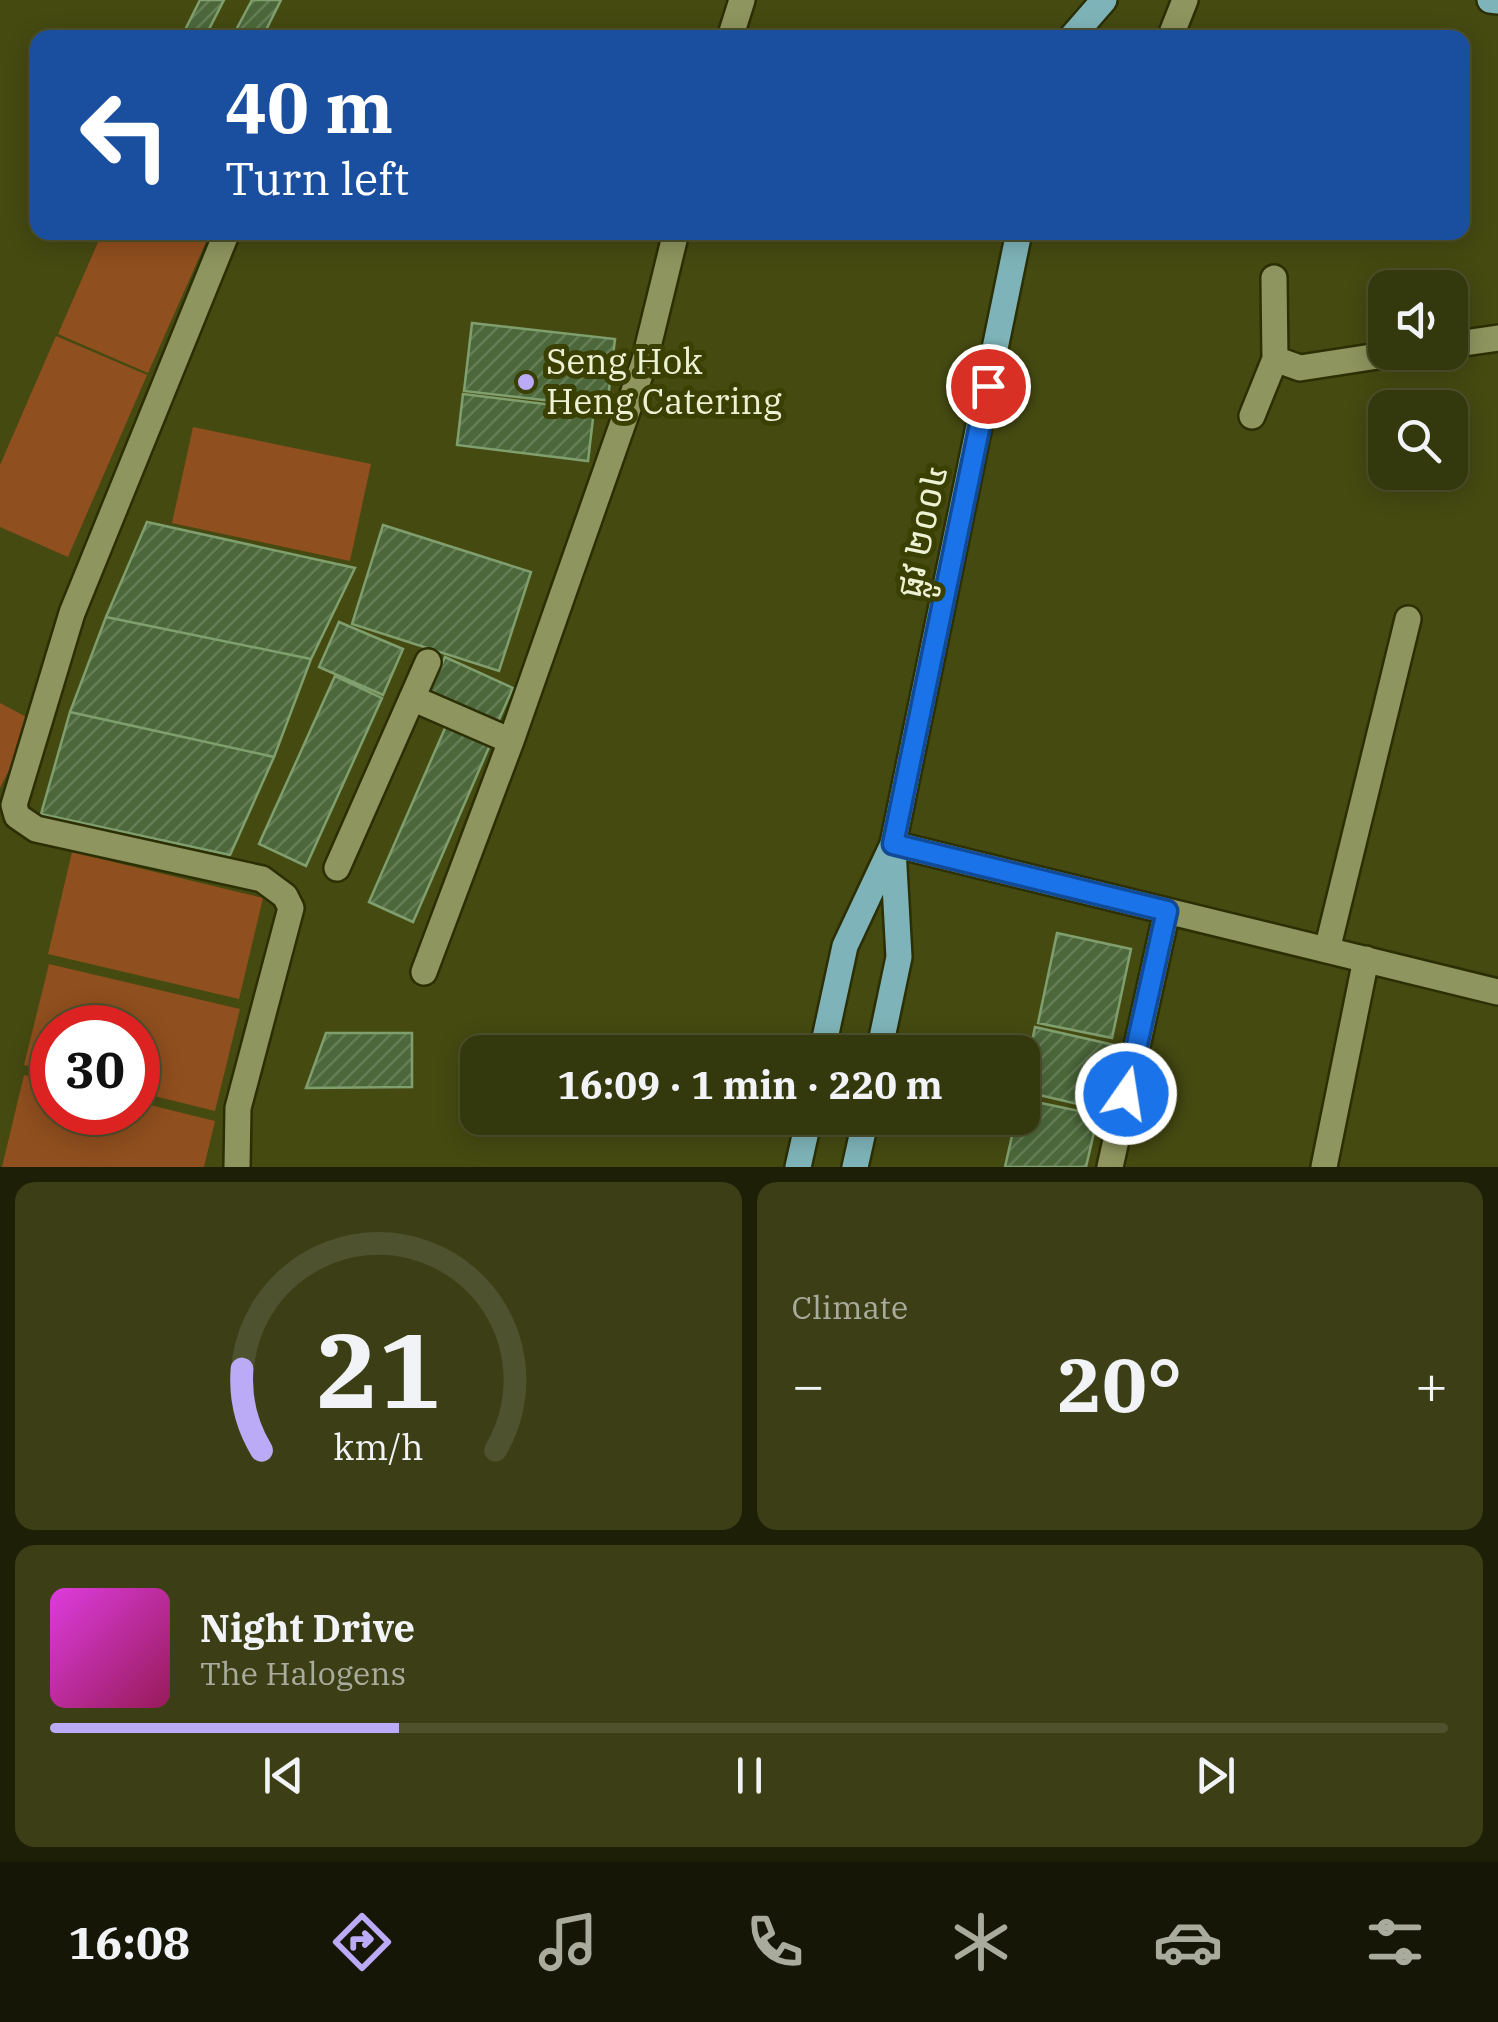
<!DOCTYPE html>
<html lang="en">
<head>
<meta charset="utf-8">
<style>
  body { margin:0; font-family:"IBM Plex Serif","Noto Sans Khmer",serif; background:#3c3f16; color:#f1f3f6; height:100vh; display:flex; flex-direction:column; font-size:38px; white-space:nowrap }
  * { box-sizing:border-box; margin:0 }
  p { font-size:32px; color:#a9ac9d }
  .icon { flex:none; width:55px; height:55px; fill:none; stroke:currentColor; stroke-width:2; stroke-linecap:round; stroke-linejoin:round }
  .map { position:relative; height:1167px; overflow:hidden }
  .drawer { display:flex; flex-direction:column; gap:15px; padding:15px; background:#1d1f07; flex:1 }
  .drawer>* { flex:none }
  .guide { position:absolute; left:30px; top:30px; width:1440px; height:210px; border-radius:20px; box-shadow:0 5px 25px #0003,0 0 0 2px #4e522e; background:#1a4fa0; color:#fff; overflow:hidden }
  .buttons { position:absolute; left:1368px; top:270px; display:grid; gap:20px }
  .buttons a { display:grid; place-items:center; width:100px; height:100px; border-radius:20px; background:#34380d; box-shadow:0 5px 25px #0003,0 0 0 2px #4e522e; font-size:50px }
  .speed { position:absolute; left:30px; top:1005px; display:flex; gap:20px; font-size:50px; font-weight:700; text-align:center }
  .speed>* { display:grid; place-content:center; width:130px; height:130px; border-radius:50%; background:#34380d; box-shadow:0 5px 25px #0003,0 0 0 2px #4e522e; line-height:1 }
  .speed .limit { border:15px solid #d22; background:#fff; color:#111 }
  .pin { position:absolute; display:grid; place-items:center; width:85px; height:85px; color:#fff; margin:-42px; border:5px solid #fff; border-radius:50%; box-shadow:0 2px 10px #0007 }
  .me { position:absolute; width:110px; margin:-55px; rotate:13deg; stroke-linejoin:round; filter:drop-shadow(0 0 8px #0008) }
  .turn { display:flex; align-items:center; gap:35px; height:210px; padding:0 30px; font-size:45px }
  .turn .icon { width:130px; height:130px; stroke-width:2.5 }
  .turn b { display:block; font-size:70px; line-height:85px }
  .big { font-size:75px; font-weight:700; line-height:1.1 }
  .drawer .tile { flex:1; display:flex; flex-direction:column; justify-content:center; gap:15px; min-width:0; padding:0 35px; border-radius:20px; background:#3c3f16 }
  .drawer .dial { align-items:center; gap:0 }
  .dial svg { height:260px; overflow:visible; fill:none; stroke:#4e522e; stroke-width:7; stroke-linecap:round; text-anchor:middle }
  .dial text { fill:#f1f3f6; stroke:none }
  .song { display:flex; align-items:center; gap:30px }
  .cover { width:120px; height:120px; border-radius:15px; background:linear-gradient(135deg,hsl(300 70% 55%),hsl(330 70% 35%)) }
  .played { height:10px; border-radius:5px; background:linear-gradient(90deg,#bbaaf6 25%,#4e522e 25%) }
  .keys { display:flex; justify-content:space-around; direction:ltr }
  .heat { display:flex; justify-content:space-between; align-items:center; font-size:55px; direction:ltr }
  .drawer .tiles { flex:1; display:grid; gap:15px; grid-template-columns:1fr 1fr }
  .tile:last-child { grid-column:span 2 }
  .trip { position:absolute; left:460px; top:1035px; width:580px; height:100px; border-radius:20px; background:#34380d; box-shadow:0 5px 25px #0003,0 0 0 2px #4e522e; font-weight:700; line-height:100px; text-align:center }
  .dock { display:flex; height:160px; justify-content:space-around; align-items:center; background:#151605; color:#a9ac9d }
  .dock .icon { width:70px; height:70px }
  .dock .current { color:#bbaaf6 }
  .dock b { font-size:45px; color:#f1f3f6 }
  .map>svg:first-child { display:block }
</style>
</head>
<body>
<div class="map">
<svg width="1498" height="1167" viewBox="0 0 1498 1167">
  <defs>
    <pattern id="building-hatch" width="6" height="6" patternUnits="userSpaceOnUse" patternTransform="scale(2.5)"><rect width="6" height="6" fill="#4c683a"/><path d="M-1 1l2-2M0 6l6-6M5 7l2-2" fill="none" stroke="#667e56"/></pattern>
  </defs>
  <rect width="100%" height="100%" fill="#454a11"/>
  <path fill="#904f1e" d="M102,233h108l-62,140 -90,-39z
    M56,336l91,39 -79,182 -68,-30v-62z
    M193,427l178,37 -21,97 -178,-38z
    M0,703l34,18 -34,67z
    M72,852l191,46 -24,101 -191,-45z
    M49,964l191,45 -25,102 -77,-19v-64h-86v44l-28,-7z
    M24,1075l28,7v30h86v-10l77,19 -11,46h-202z"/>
  <path fill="url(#building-hatch)" stroke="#809f6e" stroke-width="2.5" d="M200,0h24l-18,35 6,3h-31z
    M252,0h29l-19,38h-24l3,-6 -5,-2z
    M472,323l143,16 -8,68 -143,-16z
    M463,394l131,16 -6,51 -131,-16z
    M147,522l208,46 -44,91 -205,-42z
    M383,525l148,47 -32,99 -147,-47z
    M106,617l205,42 -37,98 -204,-45z
    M339,622l64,27 -20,46 -64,-28z
    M445,657l68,31 -16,36 -68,-31z
    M335,676l47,22 -76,168 -47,-22z
    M70,712l204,45 -44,98 -189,-41z
    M446,726l44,19 -77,177 -44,-20z
    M1057,933l74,16 -19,89 -74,-15z
    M1035,1027l79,18 -15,64 -77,-18z
    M326,1033h86v54l-106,1z
    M1022,1099l76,16 -12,52h-81l11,-49h6z"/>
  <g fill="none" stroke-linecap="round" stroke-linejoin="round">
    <g stroke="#2b2f03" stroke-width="30">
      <path id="minor" d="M730,38l12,-38
        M1170,38l15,-38
        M227,232l-155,381 -58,192 3,11 19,13 226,50 23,17 6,12 -53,200 -1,59
        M1274,278l1,81 25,9 104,-16
        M1450,345l48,-7
        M1252,416l23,-57
        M412,698l99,43
        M893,844l605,148
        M337,868l91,-206
        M1327,950l81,-331
        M424,972l87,-231 133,-378 32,-131
        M1110,1167l57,-256
        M1324,1167l42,-208"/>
    </g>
    <g stroke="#2b2f03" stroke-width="30">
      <path id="major" d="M1490,0l8,1
        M1071,38l33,-38
        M822,1052l23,-106 48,-102 126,-612
        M879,1052l20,-95 -6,-108
        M798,1167l11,-49
        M855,1167l11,-49"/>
    </g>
    <use href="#minor" stroke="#8f955e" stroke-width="25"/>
    <use href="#major" stroke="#7eb4b9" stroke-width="25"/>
  </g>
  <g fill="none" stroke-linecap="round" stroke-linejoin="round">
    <g stroke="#114b97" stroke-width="25">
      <path id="route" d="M988,386l-95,458 274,67 -41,183"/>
    </g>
    <use href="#route" stroke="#1a73e8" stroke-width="18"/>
  </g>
  <circle fill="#bbaaf6" stroke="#3a3f02" stroke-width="4" cx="526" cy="382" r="10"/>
  <g text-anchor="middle" stroke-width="10" stroke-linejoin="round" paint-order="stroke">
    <g font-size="35" fill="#eef2d5" stroke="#3a3f02" text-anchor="start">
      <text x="546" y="374">Seng Hok<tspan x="546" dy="40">Heng Catering</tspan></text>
    </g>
    <g font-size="35" fill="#eef2d5" stroke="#3a3f02">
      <text transform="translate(922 531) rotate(-78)" y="12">ផ្លូវ ២០០៤</text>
    </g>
  </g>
</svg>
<div class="buttons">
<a><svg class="icon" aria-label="sound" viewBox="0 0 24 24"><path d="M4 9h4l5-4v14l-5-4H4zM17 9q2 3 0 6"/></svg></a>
<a><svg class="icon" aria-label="search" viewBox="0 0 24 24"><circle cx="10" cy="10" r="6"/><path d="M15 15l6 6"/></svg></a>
</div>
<div class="speed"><div class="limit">30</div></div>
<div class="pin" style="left:988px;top:386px;background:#d93025"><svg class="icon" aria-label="arrive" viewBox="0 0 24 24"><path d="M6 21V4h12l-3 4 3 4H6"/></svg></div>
<svg class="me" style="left:1126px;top:1094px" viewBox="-20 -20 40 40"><circle r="17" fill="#1a73e8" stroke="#fff" stroke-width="3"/><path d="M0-11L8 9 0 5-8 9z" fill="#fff"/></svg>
<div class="trip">16:09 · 1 min · 220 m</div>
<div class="guide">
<div class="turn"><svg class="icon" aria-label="left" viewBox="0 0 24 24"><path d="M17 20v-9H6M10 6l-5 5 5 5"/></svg><div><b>40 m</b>Turn left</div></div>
</div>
</div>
<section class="drawer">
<div class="tiles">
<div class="tile dial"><svg viewBox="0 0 100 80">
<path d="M14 69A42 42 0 1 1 86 69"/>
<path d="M14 69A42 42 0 0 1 8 44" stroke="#bbaaf6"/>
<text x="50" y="56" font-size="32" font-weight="700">21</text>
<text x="50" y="72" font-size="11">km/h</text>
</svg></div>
<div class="tile"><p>Climate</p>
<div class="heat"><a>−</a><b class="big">20°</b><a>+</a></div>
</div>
<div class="tile">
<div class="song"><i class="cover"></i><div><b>Night Drive</b><p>The Halogens</p></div></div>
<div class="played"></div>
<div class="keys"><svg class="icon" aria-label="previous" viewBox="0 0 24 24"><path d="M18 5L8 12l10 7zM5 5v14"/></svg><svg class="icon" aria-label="pause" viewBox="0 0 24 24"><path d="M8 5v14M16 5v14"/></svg><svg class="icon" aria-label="next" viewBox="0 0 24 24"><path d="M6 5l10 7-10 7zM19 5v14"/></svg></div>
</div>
</div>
</section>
<nav class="dock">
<b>16:08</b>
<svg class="icon current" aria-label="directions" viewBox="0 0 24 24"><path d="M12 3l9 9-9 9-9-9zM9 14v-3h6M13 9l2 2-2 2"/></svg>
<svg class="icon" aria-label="music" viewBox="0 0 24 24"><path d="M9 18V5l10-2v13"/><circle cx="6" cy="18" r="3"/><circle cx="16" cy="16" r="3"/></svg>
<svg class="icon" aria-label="phone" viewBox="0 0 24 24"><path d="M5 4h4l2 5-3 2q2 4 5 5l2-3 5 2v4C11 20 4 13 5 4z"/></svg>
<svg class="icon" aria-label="climate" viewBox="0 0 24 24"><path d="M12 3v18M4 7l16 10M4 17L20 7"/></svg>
<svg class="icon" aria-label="car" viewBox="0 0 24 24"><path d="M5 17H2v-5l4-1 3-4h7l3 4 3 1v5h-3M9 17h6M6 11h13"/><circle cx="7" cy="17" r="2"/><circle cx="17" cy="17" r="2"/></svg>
<svg class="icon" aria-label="filters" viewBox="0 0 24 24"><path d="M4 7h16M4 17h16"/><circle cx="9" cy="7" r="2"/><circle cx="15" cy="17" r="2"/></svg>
</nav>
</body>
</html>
